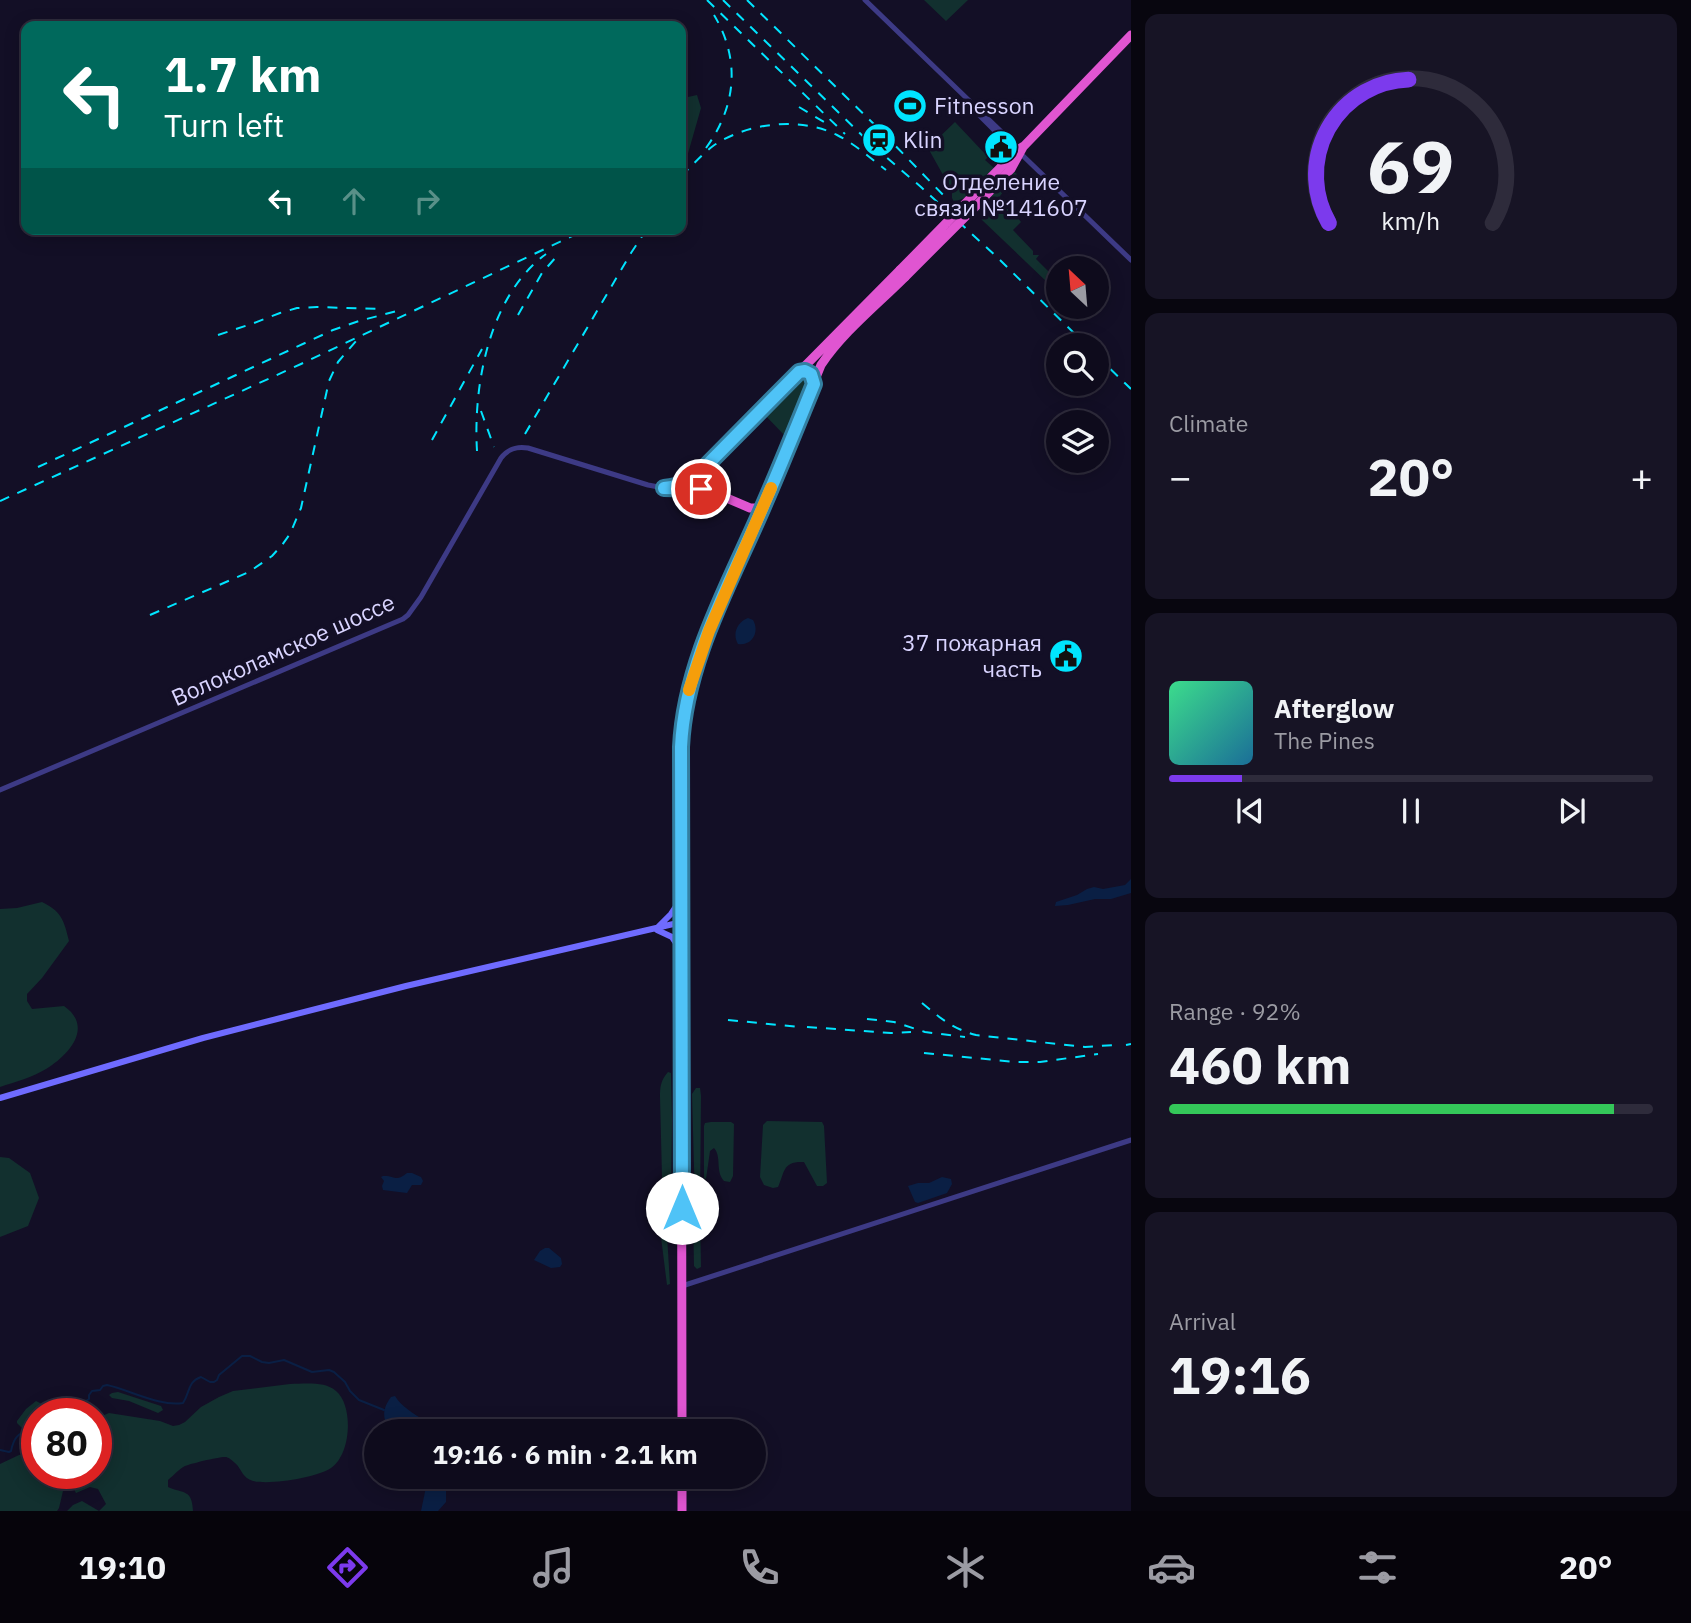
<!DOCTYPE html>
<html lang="en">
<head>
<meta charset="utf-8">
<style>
  body { margin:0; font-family:"IBM Plex Sans",sans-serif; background:#171425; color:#f1f3f6; height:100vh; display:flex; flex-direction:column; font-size:26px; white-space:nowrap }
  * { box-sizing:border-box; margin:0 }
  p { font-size:23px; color:#9b9ba3 }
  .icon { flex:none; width:38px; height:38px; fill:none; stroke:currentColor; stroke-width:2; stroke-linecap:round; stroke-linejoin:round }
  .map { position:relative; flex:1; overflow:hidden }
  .drawer { display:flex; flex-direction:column; gap:14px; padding:14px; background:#08060f; width:560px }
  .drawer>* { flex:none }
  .banner { position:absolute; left:21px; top:21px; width:665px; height:214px; border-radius:14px; box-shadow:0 4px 18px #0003,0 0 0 2px #2e2b3b; background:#00695c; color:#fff; overflow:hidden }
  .needle { width:46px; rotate:334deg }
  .controls { position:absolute; left:1046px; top:256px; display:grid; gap:14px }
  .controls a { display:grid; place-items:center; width:63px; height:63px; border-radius:50%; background:#0e0b1c; box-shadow:0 4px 18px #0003,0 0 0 2px #2e2b3b; font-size:35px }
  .speed { position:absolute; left:21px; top:1398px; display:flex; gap:14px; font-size:35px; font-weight:700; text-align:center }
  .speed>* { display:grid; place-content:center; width:91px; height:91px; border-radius:50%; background:#0e0b1c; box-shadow:0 4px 18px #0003,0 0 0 2px #2e2b3b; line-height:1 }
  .speed .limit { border:10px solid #d22; background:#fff; color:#111 }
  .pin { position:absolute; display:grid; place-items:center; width:60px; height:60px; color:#fff; margin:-30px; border:4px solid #fff; border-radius:50%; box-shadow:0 2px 7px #0007 }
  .me { position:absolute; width:77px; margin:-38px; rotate:0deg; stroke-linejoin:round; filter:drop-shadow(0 0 5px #0008) }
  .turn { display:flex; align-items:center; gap:24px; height:147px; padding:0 28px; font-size:32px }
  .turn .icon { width:91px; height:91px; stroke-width:2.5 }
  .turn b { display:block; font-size:49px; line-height:60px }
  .lanes { display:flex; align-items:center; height:66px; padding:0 28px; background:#0003; justify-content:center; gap:35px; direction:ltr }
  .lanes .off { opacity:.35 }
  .big { font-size:52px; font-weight:700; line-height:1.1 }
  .drawer .card { flex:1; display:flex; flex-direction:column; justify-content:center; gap:10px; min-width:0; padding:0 24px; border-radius:14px; background:#171425 }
  .drawer .dial { align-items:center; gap:0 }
  .dial svg { height:182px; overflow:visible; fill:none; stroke:#2e2b3b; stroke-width:7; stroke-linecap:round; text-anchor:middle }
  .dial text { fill:#f1f3f6; stroke:none }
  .song { display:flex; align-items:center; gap:21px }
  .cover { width:84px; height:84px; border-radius:10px; background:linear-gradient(135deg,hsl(150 70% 55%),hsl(200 70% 35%)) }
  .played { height:7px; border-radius:4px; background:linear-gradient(90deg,#7c3aed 15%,#2e2b3b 15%) }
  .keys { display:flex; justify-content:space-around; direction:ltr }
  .heat { display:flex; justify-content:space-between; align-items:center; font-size:38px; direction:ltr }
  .charge { height:10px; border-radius:5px; background:linear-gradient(90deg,#34c759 92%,#2e2b3b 0) }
  .trip { position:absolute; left:364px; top:1419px; width:402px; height:70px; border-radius:35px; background:#0e0b1c; box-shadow:0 4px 18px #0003,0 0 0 2px #2e2b3b; font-weight:700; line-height:70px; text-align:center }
  .tab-bar { display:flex; height:112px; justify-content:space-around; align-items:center; background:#06040b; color:#9b9ba3 }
  .tab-bar .icon { width:49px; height:49px }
  .tab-bar .on { color:#7c3aed }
  .tab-bar b { font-size:32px; color:#f1f3f6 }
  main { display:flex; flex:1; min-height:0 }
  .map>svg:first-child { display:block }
</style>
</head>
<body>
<main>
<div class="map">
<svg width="1131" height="1511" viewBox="0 0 1131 1511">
  <rect width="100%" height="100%" fill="#130f26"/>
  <path fill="#12302f" d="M924,0h44l-22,21z
    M697,95l4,13 -14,49 -6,5v-60l7,-5z
    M955,122l33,35 -3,3 9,8 -30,30 -10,4 -2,-4v-7l-24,-43z
    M1014,172l3,2 -17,22 21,26 -8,8 20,21v4h6l-3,4 23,23v3l-11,-2 -66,-63 -2,-4 1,-5 -5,-1z
    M804,375l4,1 2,5 -23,57 -24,-25 37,-37z
    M42,902c19,9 22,18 27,39l-27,37 -15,16v7l5,8 32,-3c30,21 5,49 -18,63 -13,8 -31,13 -46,18v-178l17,-1z
    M668,1072l3,1 1,47 -1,75v22l-4,18 3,49 -3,1 -6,-48 2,-20 -3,-120c0,-11 1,-17 8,-25z
    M696,1088h4l1,8 -1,109 -3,2 -2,-4 -3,-109z
    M767,1121l55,1 2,4 3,57 -4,3h-6l-13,-24c-22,-1 -19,10 -26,25l-5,1 -9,-3 -4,-8 3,-52z
    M711,1122h20l3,2 -1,52 -3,6 -6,-1c-9,-10 -2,-24 -10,-33l-4,3 -4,28 -2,-1v-52l1,-3z
    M0,1157l9,1 21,15 9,25 -11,28 -28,11z
    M696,1212h4l1,55 -4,2 -3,-3 -1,-51z
    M290,1384c14,0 35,-3 46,7 18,15 15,64 -5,77 -15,10 -61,17 -78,13 -11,-3 -11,-12 -18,-18 -2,-2 -7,-6 -9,-6 -5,-1 -37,7 -41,9 -6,3 -11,9 -17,14v7c16,7 24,2 25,24h-126l6,-6 9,-4 17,10 7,-7 -8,-15 -8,-2 -14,6 -2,-4v-15h22v-51l6,-7 7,-3 51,8 13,5 6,-1 6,-3 16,-15 18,-10 14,-6z
    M118,1392l43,14 2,4 -5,3 -29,-12 -17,-3 -3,-3 3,-2z
    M36,1401l6,3 2,10h-7v15l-15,-1 -5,-5v-2l9,-12z
    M37,1453v21h30l-8,34 -2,3h-57v-47l19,-9z"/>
  <path fill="#0a1f44" d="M748,618l5,2c7,12 -1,26 -15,24 -6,-10 -1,-22 10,-26z
    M1131,879v14l-20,6h-16l-27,6 -13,1 1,-4 21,-7 10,-6 7,-2 9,2 22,-4z
    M407,1173h5l9,4 2,4 -2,4h-9l-5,8 -24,-3 -1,-4 2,-5 -3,-4 2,-1c12,-1 12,7 24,-3z
    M942,1177l9,2 1,5 -5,9 -29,10 -3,-1 -7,-16 10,-3h11z
    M545,1248h4l12,10 1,6 -2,3 -9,1 -17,-8 6,-9z
    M395,1396c6,10 19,18 29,24 8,4 15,4 21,11h-42l-17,-8c-4,-10 -1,-18 5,-26z
    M423,1477h19l4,12v13l-8,9h-17l5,-24z"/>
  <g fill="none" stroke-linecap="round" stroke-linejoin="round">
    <path stroke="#0a1f44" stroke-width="2" d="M49,1414l3,-9c14,-6 19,7 37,-6v-4l3,-4 8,-1 3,-4 4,-1c23,5 53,22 76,18 7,-10 4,-21 18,-26l9,5h4l3,-2 2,-5 23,-19h8l12,6 7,1 15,-3 28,12 17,-2 5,2 11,10 5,9 9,9 25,10
      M0,1450l9,2 2,-1c4,-20 12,-17 26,-28"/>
    <path stroke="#3d3a85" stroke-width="5" d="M865,0l147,142 5,8 114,110
      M976,112l35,35 6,3
      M677,486l11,-4 13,-11
      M0,790l403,-171 5,-4 13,-18 80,-139c7,-9 15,-12 27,-10l120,37 16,3h33l11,2
      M682,1286l449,-146"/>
    <path stroke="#6f6bff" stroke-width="6" d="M657,928l14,-14 8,-12
      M657,930l15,7 8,12
      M0,1098l203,-60 74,-19 129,-33 276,-64"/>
    <path stroke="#e055d1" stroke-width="9" d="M1004,164l13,-14 7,-4 107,-111
      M976,206l35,-37 12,-22
      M764,504l-7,4h-7l-40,-17 -10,-9v-7l4,-7 196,-198
      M682,1432l-1,-685 3,-37 7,-30 18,-49 35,-82 21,-46 56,-138c22,-33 56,-60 84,-88
      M682,1477v34"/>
    <path stroke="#00e5ff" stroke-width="2" stroke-dasharray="10 9" stroke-linecap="butt" d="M707,0l138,134
      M723,0l149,145 49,42 78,72 87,86
      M747,0l138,135 63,65
      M799,107l25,15
      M706,148c30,-41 35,-88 8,-133
      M681,176c11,-10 20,-21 32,-30 33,-23 87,-30 124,-11 18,9 33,23 49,35
      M518,315l24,-42 15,-17
      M218,335l36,-12 26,-10 17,-5 20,-1 65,2
      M1097,356l34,33
      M481,411l13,36
      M525,434l106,-181 16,-24
      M432,440l50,-91
      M477,451c-4,-66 12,-155 69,-197
      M38,467l295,-137 26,-9 38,-10
      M0,501l301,-137 286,-135
      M150,615l99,-43 23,-16 10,-11 8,-11 11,-26 28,-127 9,-19 18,-21
      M922,1003c18,15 31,26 54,32l109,12 29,-2
      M867,1019l27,3 31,10 40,5
      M728,1020l72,7
      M807,1027l84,6 20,-1
      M1126,1045l5,-1
      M924,1053l91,9h25l58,-8"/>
    <path stroke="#e055d1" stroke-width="9" d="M900,270l104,-106
      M905,277l71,-71"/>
  </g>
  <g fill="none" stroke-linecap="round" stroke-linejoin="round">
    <g stroke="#337fa1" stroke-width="18">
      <path id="route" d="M682,1208l-1,-461c4,-87 51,-167 84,-245 17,-39 33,-79 49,-118l-3,-10 -6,-3 -6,1 -95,96c-14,13 -21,18 -40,20l37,1"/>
    </g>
    <use href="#route" stroke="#4fc3f7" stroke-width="12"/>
    <path stroke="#f59e0b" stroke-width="12" d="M689,690l20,-59 62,-143"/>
  </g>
  <defs>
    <g id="stadium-disc" transform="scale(1.75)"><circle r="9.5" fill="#00e5ff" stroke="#130f26"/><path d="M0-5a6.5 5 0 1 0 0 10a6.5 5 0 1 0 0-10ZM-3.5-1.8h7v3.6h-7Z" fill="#111"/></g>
    <g id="station-disc" transform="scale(1.75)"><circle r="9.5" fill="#00e5ff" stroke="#130f26"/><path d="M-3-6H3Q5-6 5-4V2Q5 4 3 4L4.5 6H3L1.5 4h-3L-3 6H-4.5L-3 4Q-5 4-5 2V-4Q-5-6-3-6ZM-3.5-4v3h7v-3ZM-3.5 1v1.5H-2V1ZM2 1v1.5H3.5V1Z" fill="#111"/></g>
    <g id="civic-disc" transform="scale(1.75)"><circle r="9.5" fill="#00e5ff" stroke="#130f26"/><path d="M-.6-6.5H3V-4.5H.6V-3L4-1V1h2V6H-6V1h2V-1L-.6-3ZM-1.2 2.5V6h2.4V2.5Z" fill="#111"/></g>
  </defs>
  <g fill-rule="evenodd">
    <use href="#stadium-disc" x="910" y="106"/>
    <use href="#station-disc" x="879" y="140"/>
    <use href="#civic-disc" x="1001" y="147"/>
    <use href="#civic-disc" x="1066" y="656"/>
  </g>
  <g text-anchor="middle" stroke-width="7" stroke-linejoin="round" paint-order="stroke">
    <g font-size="23" fill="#d9d4ff" stroke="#130f26" text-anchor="start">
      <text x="934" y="114">Fitnesson</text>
      <text x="903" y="148">Klin</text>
      <text x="1001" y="190" text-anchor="middle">Отделение<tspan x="1001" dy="26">связи №141607</tspan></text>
      <text x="1042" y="651" text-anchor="end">37 пожарная<tspan x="1042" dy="26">часть</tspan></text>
    </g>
    <g font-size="23" fill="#d9d4ff" stroke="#130f26">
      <text transform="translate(283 650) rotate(-24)" y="8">Волоколамское шоссе</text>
    </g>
  </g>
</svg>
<div class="controls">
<a><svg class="needle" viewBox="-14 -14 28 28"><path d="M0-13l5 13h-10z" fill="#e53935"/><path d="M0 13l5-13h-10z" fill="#9b9ba3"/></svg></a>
<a><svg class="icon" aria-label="search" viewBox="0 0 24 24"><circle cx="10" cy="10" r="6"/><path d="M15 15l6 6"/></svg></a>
<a><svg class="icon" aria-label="layers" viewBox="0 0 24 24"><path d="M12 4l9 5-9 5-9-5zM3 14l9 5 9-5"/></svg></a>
</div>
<div class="speed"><div class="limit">80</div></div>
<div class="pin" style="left:701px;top:489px;background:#d93025"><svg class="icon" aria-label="arrive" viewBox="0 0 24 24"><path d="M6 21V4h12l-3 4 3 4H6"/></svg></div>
<svg class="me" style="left:682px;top:1208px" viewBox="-20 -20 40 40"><circle r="19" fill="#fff"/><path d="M0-13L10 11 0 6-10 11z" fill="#4fc3f7"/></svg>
<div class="trip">19:16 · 6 min · 2.1 km</div>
<div class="banner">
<div class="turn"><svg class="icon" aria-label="left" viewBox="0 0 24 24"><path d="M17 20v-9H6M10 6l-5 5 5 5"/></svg><div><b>1.7 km</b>Turn left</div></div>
<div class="lanes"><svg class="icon" aria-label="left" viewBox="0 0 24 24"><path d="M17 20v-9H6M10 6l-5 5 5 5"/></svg><svg class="icon off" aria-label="ahead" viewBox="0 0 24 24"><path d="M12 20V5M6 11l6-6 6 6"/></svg><svg class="icon off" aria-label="right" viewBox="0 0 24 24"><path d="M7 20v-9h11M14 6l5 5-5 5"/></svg></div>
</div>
</div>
<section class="drawer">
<div class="card dial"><svg viewBox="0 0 100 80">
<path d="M14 69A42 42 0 1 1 86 69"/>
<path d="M14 69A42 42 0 0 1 49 6" stroke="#7c3aed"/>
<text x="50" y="56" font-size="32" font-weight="700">69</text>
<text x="50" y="72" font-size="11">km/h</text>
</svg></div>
<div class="card"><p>Climate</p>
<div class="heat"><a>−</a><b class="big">20°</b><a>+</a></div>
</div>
<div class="card">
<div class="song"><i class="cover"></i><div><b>Afterglow</b><p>The Pines</p></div></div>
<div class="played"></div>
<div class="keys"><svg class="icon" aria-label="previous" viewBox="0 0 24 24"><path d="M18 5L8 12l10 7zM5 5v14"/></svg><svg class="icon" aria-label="pause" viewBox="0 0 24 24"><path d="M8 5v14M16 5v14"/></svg><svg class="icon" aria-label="next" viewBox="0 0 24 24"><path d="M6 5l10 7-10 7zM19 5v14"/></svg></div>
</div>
<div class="card"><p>Range · 92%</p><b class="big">460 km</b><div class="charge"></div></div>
<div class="card"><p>Arrival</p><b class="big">19:16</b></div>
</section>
</main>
<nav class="tab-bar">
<b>19:10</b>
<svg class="icon on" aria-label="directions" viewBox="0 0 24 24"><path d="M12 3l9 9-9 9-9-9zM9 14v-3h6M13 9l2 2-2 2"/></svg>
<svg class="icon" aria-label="music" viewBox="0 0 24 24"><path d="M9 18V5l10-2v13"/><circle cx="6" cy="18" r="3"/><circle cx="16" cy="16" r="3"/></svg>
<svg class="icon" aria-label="phone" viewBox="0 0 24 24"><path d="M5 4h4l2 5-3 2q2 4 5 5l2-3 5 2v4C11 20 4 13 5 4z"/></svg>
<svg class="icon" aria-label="climate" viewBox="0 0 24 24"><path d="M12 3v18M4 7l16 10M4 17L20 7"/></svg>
<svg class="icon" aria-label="car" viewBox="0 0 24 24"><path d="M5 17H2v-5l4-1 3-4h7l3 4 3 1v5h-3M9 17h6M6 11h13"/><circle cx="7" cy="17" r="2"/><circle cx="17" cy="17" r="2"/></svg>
<svg class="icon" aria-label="filters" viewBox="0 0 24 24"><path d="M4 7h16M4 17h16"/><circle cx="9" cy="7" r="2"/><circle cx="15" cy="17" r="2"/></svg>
<b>20°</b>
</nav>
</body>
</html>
